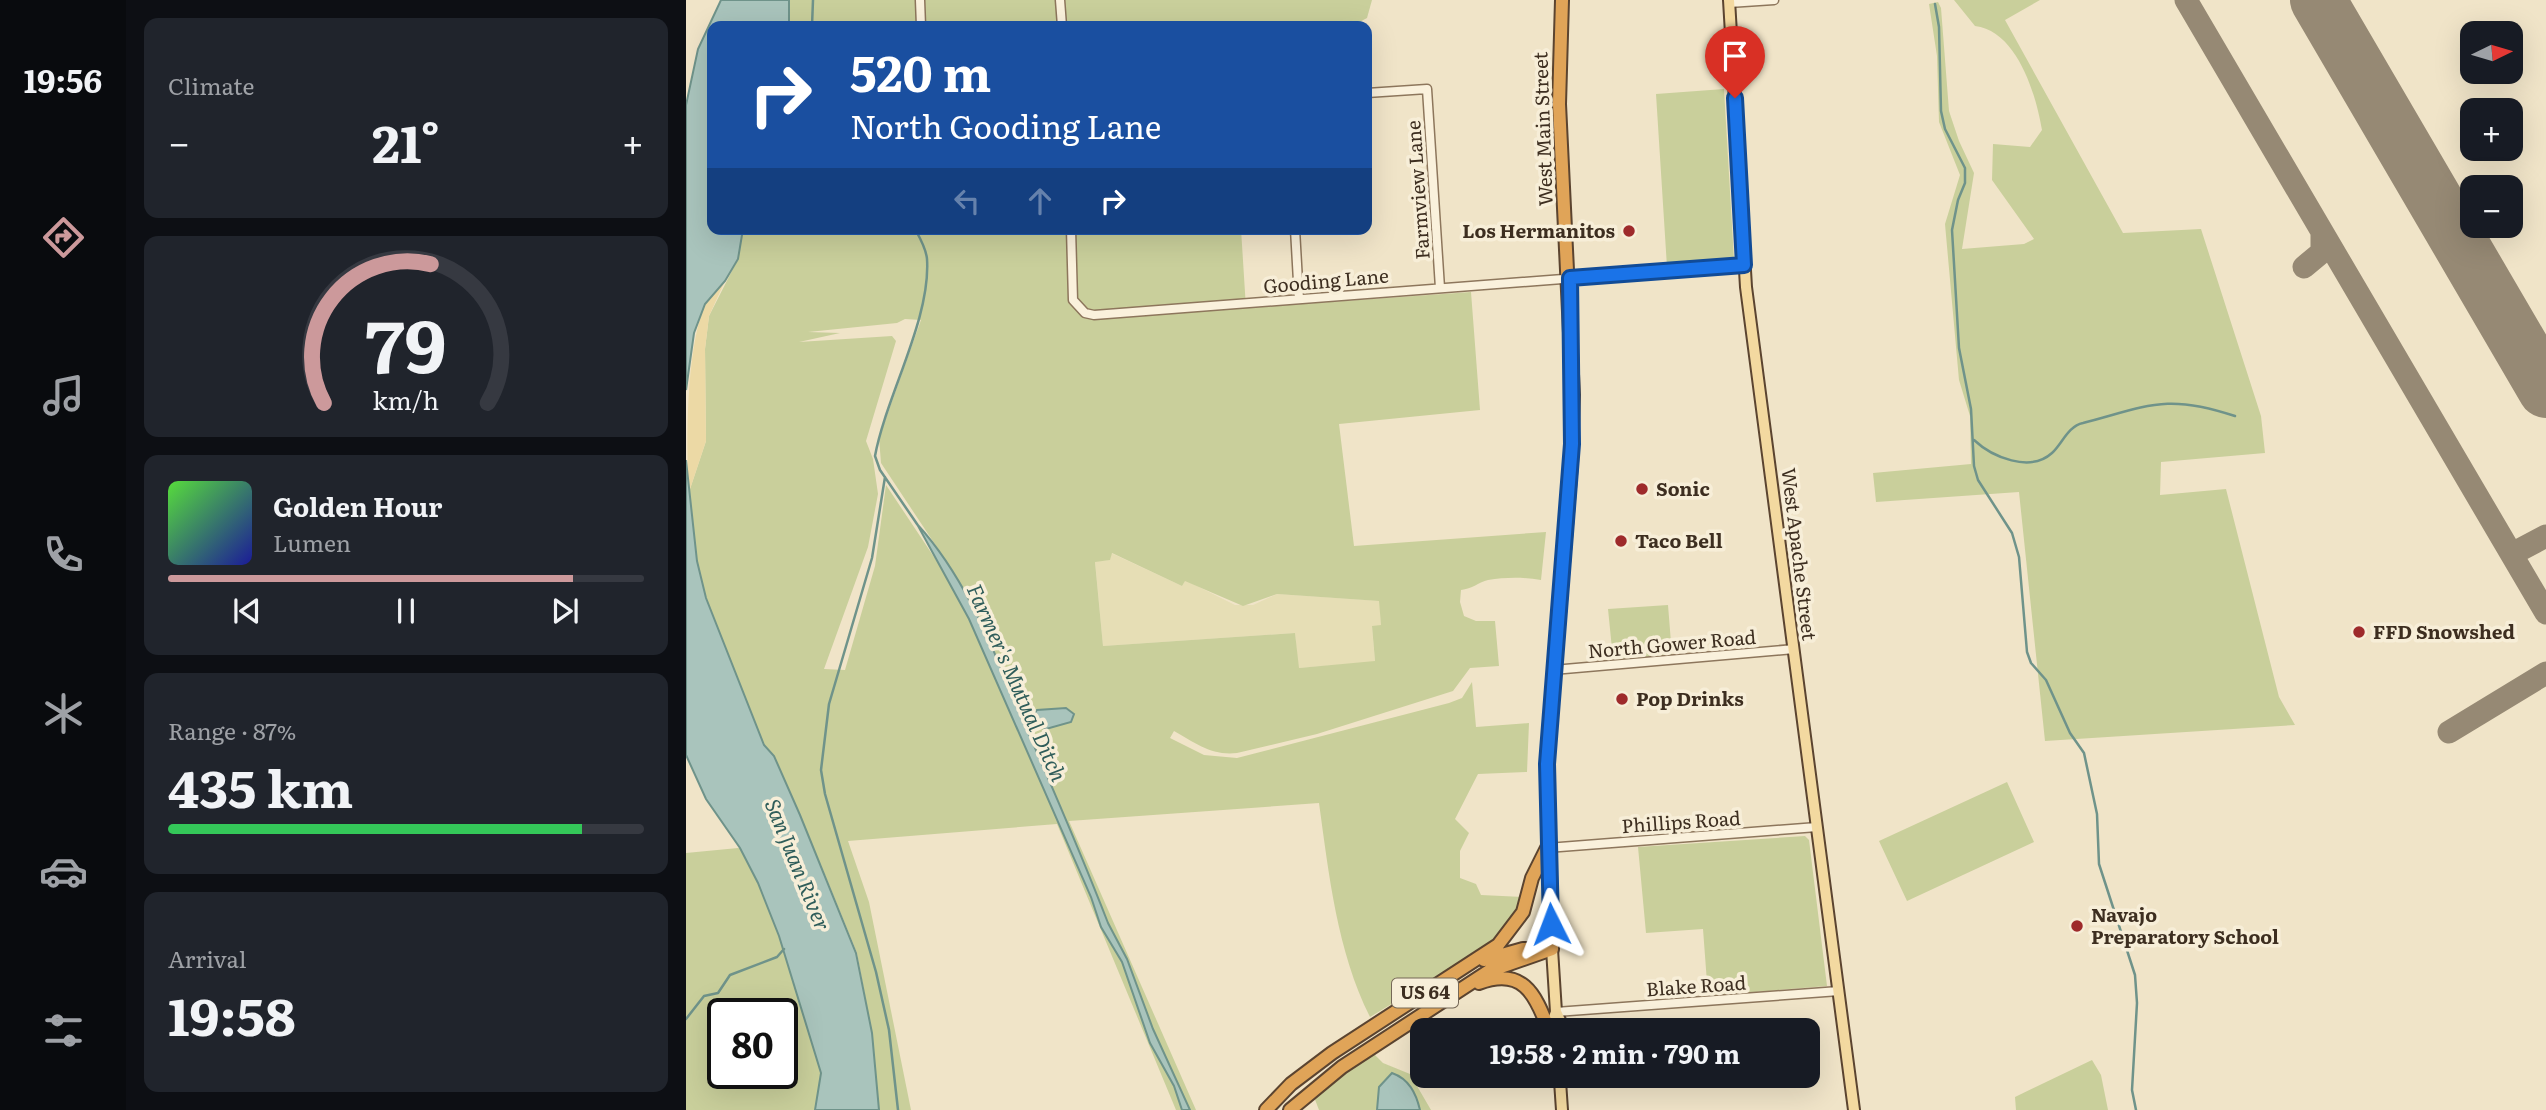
<!DOCTYPE html>
<html lang="en">
<head>
<meta charset="utf-8">
<style>
  body { margin:0; font-family:Literata,serif; background:#20242c; color:#f1f3f6; height:100vh; display:flex; flex-direction:column; font-size:26px; white-space:nowrap }
  * { box-sizing:border-box; margin:0 }
  p { font-size:23px; color:#9ea1a6 }
  .icon { flex:none; width:38px; height:38px; fill:none; stroke:currentColor; stroke-width:2; stroke-linecap:round; stroke-linejoin:round }
  .map { position:relative; flex:1; overflow:hidden }
  .side { display:flex; flex-direction:column; gap:18px; padding:18px; background:#0d0f14; width:560px }
  .side>* { flex:none }
  .top-card { position:absolute; left:21px; top:21px; width:665px; height:214px; border-radius:14px; box-shadow:0 7px 28px #0002; background:#1a4fa0; color:#fff; overflow:hidden }
  .needle { width:46px; rotate:85deg }
  .buttons { position:absolute; left:1774px; top:21px; display:grid; gap:14px }
  .buttons a { display:grid; place-items:center; width:63px; height:63px; border-radius:14px; background:#171b24; box-shadow:0 7px 28px #0002; font-size:35px }
  .speed { position:absolute; left:21px; top:998px; display:flex; gap:14px; font-size:35px; font-weight:700; text-align:center }
  .speed>* { display:grid; place-content:center; width:91px; height:91px; border-radius:50%; background:#171b24; box-shadow:0 7px 28px #0002; line-height:1 }
  .speed .limit { border:4px solid #111; border-radius:10px; background:#fff; color:#111 }
  .pin { position:absolute; display:grid; place-items:center; width:60px; height:60px; color:#fff; margin:-72px -30px; border-radius:50% 50% 50% 0; rotate:-45deg; box-shadow:0 0 7px #0007 }
  .pin .icon { rotate:45deg }
  .me { position:absolute; width:77px; margin:-38px; rotate:357deg; stroke-linejoin:round; filter:drop-shadow(0 0 5px #0008) }
  .turn { display:flex; align-items:center; gap:24px; height:147px; padding:0 28px; font-size:32px }
  .turn .icon { width:91px; height:91px; stroke-width:2.5 }
  .turn b { display:block; font-size:49px; line-height:60px }
  .lanes { display:flex; align-items:center; height:66px; padding:0 28px; background:#0003; justify-content:center; gap:35px; direction:ltr }
  .lanes .off { opacity:.35 }
  .big { font-size:52px; font-weight:700; line-height:1.1 }
  .side .tile { flex:1; display:flex; flex-direction:column; justify-content:center; gap:10px; min-width:0; padding:0 24px; border-radius:14px; background:#20242c }
  .side .dial { align-items:center; gap:0 }
  .dial svg { height:182px; overflow:visible; fill:none; stroke:#363941; stroke-width:7; stroke-linecap:round; text-anchor:middle }
  .dial text { fill:#f1f3f6; stroke:none }
  .song { display:flex; align-items:center; gap:21px }
  .cover { width:84px; height:84px; border-radius:10px; background:linear-gradient(135deg,hsl(110 70% 55%),hsl(240 70% 35%)) }
  .played { height:7px; border-radius:4px; background:linear-gradient(90deg,#cc999b 85%,#363941 85%) }
  .keys { display:flex; justify-content:space-around; direction:ltr }
  .heat { display:flex; justify-content:space-between; align-items:center; font-size:38px; direction:ltr }
  .charge { height:10px; border-radius:5px; background:linear-gradient(90deg,#34c759 87%,#363941 0) }
  .trip { position:absolute; left:724px; top:1018px; width:410px; height:70px; border-radius:14px; background:#171b24; box-shadow:0 7px 28px #0002; font-weight:700; line-height:70px; text-align:center }
  main { display:flex; flex:1; min-height:0 }
  .tabs { display:flex; flex-direction:column; width:126px; justify-content:space-around; align-items:center; background:#090b0e; color:#9ea1a6 }
  .tabs .icon { width:49px; height:49px }
  .tabs .current { color:#cc999b }
  .tabs b { font-size:32px; color:#f1f3f6 }
  .map>svg:first-child { display:block }
</style>
</head>
<body>
<main>
<nav class="tabs">
<b>19:56</b>
<svg class="icon current" aria-label="directions" viewBox="0 0 24 24"><path d="M12 3l9 9-9 9-9-9zM9 14v-3h6M13 9l2 2-2 2"/></svg>
<svg class="icon" aria-label="music" viewBox="0 0 24 24"><path d="M9 18V5l10-2v13"/><circle cx="6" cy="18" r="3"/><circle cx="16" cy="16" r="3"/></svg>
<svg class="icon" aria-label="phone" viewBox="0 0 24 24"><path d="M5 4h4l2 5-3 2q2 4 5 5l2-3 5 2v4C11 20 4 13 5 4z"/></svg>
<svg class="icon" aria-label="climate" viewBox="0 0 24 24"><path d="M12 3v18M4 7l16 10M4 17L20 7"/></svg>
<svg class="icon" aria-label="car" viewBox="0 0 24 24"><path d="M5 17H2v-5l4-1 3-4h7l3 4 3 1v5h-3M9 17h6M6 11h13"/><circle cx="7" cy="17" r="2"/><circle cx="17" cy="17" r="2"/></svg>
<svg class="icon" aria-label="filters" viewBox="0 0 24 24"><path d="M4 7h16M4 17h16"/><circle cx="9" cy="7" r="2"/><circle cx="15" cy="17" r="2"/></svg>
</nav>
<section class="side">
<div class="tile"><p>Climate</p>
<div class="heat"><a>−</a><b class="big">21°</b><a>+</a></div>
</div>
<div class="tile dial"><svg viewBox="0 0 100 80">
<path d="M14 69A42 42 0 1 1 86 69"/>
<path d="M14 69A42 42 0 0 1 61 8" stroke="#cc999b"/>
<text x="50" y="56" font-size="32" font-weight="700">79</text>
<text x="50" y="72" font-size="11">km/h</text>
</svg></div>
<div class="tile">
<div class="song"><i class="cover"></i><div><b>Golden Hour</b><p>Lumen</p></div></div>
<div class="played"></div>
<div class="keys"><svg class="icon" aria-label="previous" viewBox="0 0 24 24"><path d="M18 5L8 12l10 7zM5 5v14"/></svg><svg class="icon" aria-label="pause" viewBox="0 0 24 24"><path d="M8 5v14M16 5v14"/></svg><svg class="icon" aria-label="next" viewBox="0 0 24 24"><path d="M6 5l10 7-10 7zM19 5v14"/></svg></div>
</div>
<div class="tile"><p>Range · 87%</p><b class="big">435 km</b><div class="charge"></div></div>
<div class="tile"><p>Arrival</p><b class="big">19:58</b></div>
</section>
<div class="map">
<svg width="1860" height="1110" viewBox="0 0 1860 1110">
  <rect width="100%" height="100%" fill="#f0e4c8"/>
  <path fill="#e6deb5" d="M425,553l71,33 3,-6 50,25h18l24,-11 103,7 1,25 -9,1 3,35 -77,6 -3,-35 -192,13 -8,-85 15,-1z"/>
  <path fill="#c9cf9b" fill-rule="evenodd" d="M103,0h583l-5,18 -15,8h-563z
    M1268,0h86l-35,20 118,213 78,-4 60,187 4,37 -104,9 -1,33 66,-6 53,208 16,28 -250,16 -26,-249 -143,10 -3,-29 98,-9 -1,-48 -11,-36 -14,-156 15,-49 -21,-53 -2,-66 -8,-52 9,-2 3,6 8,103 10,30 15,32 -12,76 62,-5 10,-5 -42,-59 1,-36 37,3 12,-17c-6,-36 -25,-99 -67,-104z
    M1038,89l10,171 -5,3 -62,4 -11,-173z
    M57,229h498l5,79 225,-16 9,118 -141,14 15,122 192,-14 -5,48c-17,-3 -35,-3 -53,0 -9,2 -16,9 -27,10l-1,12 4,14 12,5h19l4,45 -29,2 -17,23 -136,43 -80,19c-25,3 -42,-10 -63,-22l-4,7 34,17 33,3 212,-55 13,-5 10,-16 4,45 53,-4 -2,49 -49,2 -23,45 14,14 -9,18v27l16,6 5,11 42,2 -9,21 -23,26 -121,73c-33,-66 -41,-142 -51,-214l-250,18 127,289h-6l-37,-81 -26,-70 -19,-36 -118,-282 -36,-68 -73,-110 -2,-25 42,-118 -16,-1 -8,4 -89,9 32,1 -41,9 93,-6 4,5 -30,100 7,18 5,35 -10,53 -44,122 21,1 30,-104 11,-81 68,102 15,32 122,278 10,30 21,35 28,81 24,43 8,24h-6l-119,-286 -209,17 21,61 42,208h-32l-7,-77 -15,-80 -36,-88 24,245h-159v-257l125,-12 -37,-85 -10,-10 -58,-148 -9,-37 -8,-69 17,-51 -1,-92 4,-33 29,-57zM426,553l70,33 3,-5 58,25 34,-12 102,7 2,24 -9,1 3,35 -76,7 -4,-35 -192,13 -8,-84 15,-2zM37,1013h59v60h-59z
    M982,605l4,50 -59,4 -5,-50z
    M1321,782l27,60 -127,59 -28,-60z
    M1119,836l4,4 18,146 -119,10 -5,-67 -57,4 -8,-86z
    M687,1053l10,10 27,11 21,36h-11l-3,-11 -37,-5 -3,16h-58l-5,-13z
    M1406,1060l9,15 7,35h-92l-1,-13z"/>
  <path fill="#ecd9a5" d="M39,281l-16,35 -4,33 1,92 -17,51c-3,-55 -3,-136 15,-186 4,-9 14,-17 21,-25z"/>
  <path fill="#a9c4bc" stroke="#6f938a" stroke-width="2" d="M35,0h68v26h-77v203h31l-5,30 -13,22 -20,23 -11,29 -8,57v-285l12,-56z
    M0,460l11,101 9,37 58,147 10,11 26,59 56,138 16,80 7,77h-64l6,-37 -42,-137 -21,-53 -18,-35 -34,-49 -20,-44z
    M231,524c52,57 78,131 108,201 29,66 57,131 83,198l19,36 26,70 37,81h-8l-8,-24 -24,-43 -28,-81 -21,-35 -10,-30 -122,-278z
    M380,708l8,6 -3,8 -25,7 -11,-2 -4,-9 6,-8z
    M706,1073c17,6 24,20 28,37h-43l2,-23z"/>
  <g fill="none" stroke-linecap="round" stroke-linejoin="round">
    <path stroke="#6f938a" stroke-width="2.5" d="M1249,4l4,23 2,84 4,18 20,39v15l-7,17 -6,30 7,118 12,61 3,57 4,14 34,53 7,24 8,95 4,11 15,17 24,53 14,20 13,61 2,50 36,111 2,28 -5,87 4,20
      M126,26l1,-26
      M229,229c5,9 11,19 12,30 4,60 -41,137 -52,197l5,14 37,54
      M1288,440c18,17 56,33 78,13 10,-9 16,-27 31,-30 65,-17 83,-30 152,-7
      M199,477l-13,81 -43,146 -8,66 4,24 51,178 13,58 9,80
      M0,1019l18,-23 14,-3 12,-18 47,-18 7,-8"/>
    <path stroke="#968974" stroke-width="23" d="M1500,0l360,613
      M1618,267l18,-15v-20
      M1826,554l34,-18
      M1763,732l97,-59"/>
    <path stroke="#968974" stroke-width="56" d="M1632,0l228,390"/>
    <g stroke="#8d765c" stroke-width="11">
      <path id="minor" d="M234,0l1,26
        M374,0l2,26
        M1043,3l45,-3
        M681,93l60,-4 13,199
        M385,229l2,71 12,13 9,2 650,-50
        M609,229l4,70
        M867,670l241,-21
        M861,848l270,-21
        M870,1012l283,-21"/>
    </g>
    <g stroke="#5b4430" stroke-width="14">
      <path id="major" d="M1043,0l17,287 108,823
        M870,1012l9,19
        M863,1031l7,-19 -4,-63
        M869,1076l5,5 2,29"/>
    </g>
    <g stroke="#5b4430" stroke-width="16">
      <path id="highway" d="M866,949l-5,-185 24,-301 2,-68 -14,-291 3,-104
        M798,960l39,-11h25
        M793,983c43,-16 56,10 69,45
        M580,1110l25,-26 41,-31 166,-108 25,-33 9,-34 15,-30
        M604,1110l52,-43 147,-96 63,-22"/>
    </g>
    <use href="#minor" stroke="#faf1dc" stroke-width="8"/>
    <use href="#major" stroke="#f3d9a0" stroke-width="10"/>
    <use href="#highway" stroke="#e0a458" stroke-width="12"/>
  </g>
  <g fill="none" stroke-linecap="round" stroke-linejoin="round">
    <g stroke="#114b97" stroke-width="18">
      <path id="route" d="M865,924l-4,-160 25,-320 -2,-166 174,-13 -9,-167"/>
    </g>
    <use href="#route" stroke="#1a73e8" stroke-width="12"/>
  </g>
  <g fill="#9e2a2b" stroke="#f7eed8" stroke-width="2.5">
    <circle cx="943" cy="231" r="7"/>
    <circle cx="956" cy="489" r="7"/>
    <circle cx="935" cy="541" r="7"/>
    <circle cx="1673" cy="632" r="7"/>
    <circle cx="936" cy="699" r="7"/>
    <circle cx="1391" cy="926" r="7"/>
  </g>
  <g text-anchor="middle" stroke-width="7" stroke-linejoin="round" paint-order="stroke">
    <rect fill="#f7eed8" stroke="#756857" stroke-width="2" x="706" y="978.5" width="66" height="29" rx="5"/>
    <g font-size="18" font-weight="bold" fill="#3d2e20">
      <text x="739" y="999">US 64</text>
    </g>
    <g font-size="19" fill="#3d2e20" stroke="#f7eed8">
      <text transform="translate(857 129) rotate(-92)" y="7">West Main Street</text>
      <text transform="translate(732 190) rotate(-94)" y="7">Farmview Lane</text>
      <text transform="translate(640 281) rotate(-5)" y="7">Gooding Lane</text>
      <text transform="translate(1113 554) rotate(83)" y="7">West Apache Street</text>
      <text transform="translate(986 644) rotate(-5)" y="7">North Gower Road</text>
      <text transform="translate(995 822) rotate(-4)" y="7">Phillips Road</text>
      <text transform="translate(1010 986) rotate(-4)" y="7">Blake Road</text>
    </g>
    <g font-size="19" font-weight="bold" fill="#3d2e20" stroke="#f7eed8" text-anchor="start">
      <text x="929" y="238" text-anchor="end">Los Hermanitos</text>
      <text x="970" y="496">Sonic</text>
      <text x="949" y="548">Taco Bell</text>
      <text x="1687" y="639">FFD Snowshed</text>
      <text x="950" y="706">Pop Drinks</text>
      <text x="1405" y="922">Navajo<tspan x="1405" dy="22">Preparatory School</tspan></text>
    </g>
    <g font-size="21" font-style="italic" fill="#2f5d5a" stroke="#f7eed8">
      <text transform="translate(330 683) rotate(66)" y="7">Farmer's Mutual Ditch</text>
      <text transform="translate(111 865) rotate(68)" y="7">San Juan River</text>
    </g>
  </g>
</svg>
<div class="buttons">
<a><svg class="needle" viewBox="-14 -14 28 28"><path d="M0-13l5 13h-10z" fill="#e53935"/><path d="M0 13l5-13h-10z" fill="#9ea1a6"/></svg></a>
<a>+</a>
<a>−</a>
</div>
<div class="speed"><div class="limit">80</div></div>
<div class="pin" style="left:1049px;top:98px;background:#d93025"><svg class="icon" aria-label="arrive" viewBox="0 0 24 24"><path d="M6 21V4h12l-3 4 3 4H6"/></svg></div>
<svg class="me" style="left:865px;top:924px" viewBox="-20 -20 40 40"><path d="M0-17L14 15 0 8-14 15z" fill="#1a73e8" stroke="#fff" stroke-width="4"/></svg>
<div class="trip">19:58 · 2 min · 790 m</div>
<div class="top-card">
<div class="turn"><svg class="icon" aria-label="right" viewBox="0 0 24 24"><path d="M7 20v-9h11M14 6l5 5-5 5"/></svg><div><b>520 m</b>North Gooding Lane</div></div>
<div class="lanes"><svg class="icon off" aria-label="left" viewBox="0 0 24 24"><path d="M17 20v-9H6M10 6l-5 5 5 5"/></svg><svg class="icon off" aria-label="ahead" viewBox="0 0 24 24"><path d="M12 20V5M6 11l6-6 6 6"/></svg><svg class="icon" aria-label="right" viewBox="0 0 24 24"><path d="M7 20v-9h11M14 6l5 5-5 5"/></svg></div>
</div>
</div>
</main>
</body>
</html>
